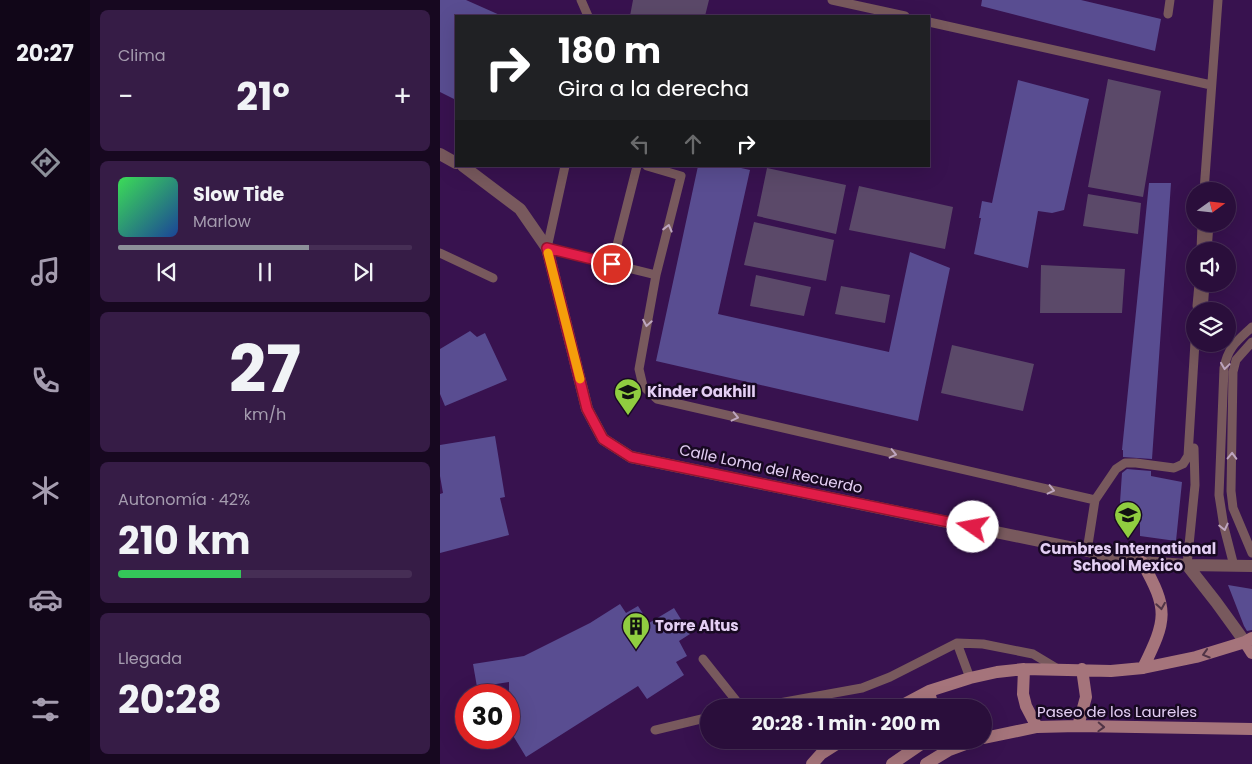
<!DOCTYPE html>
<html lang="es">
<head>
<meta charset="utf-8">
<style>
  body { margin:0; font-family:Poppins,sans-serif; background:#361c46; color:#f1f3f6; height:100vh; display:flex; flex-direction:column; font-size:19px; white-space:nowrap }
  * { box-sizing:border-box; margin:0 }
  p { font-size:16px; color:#a59caf }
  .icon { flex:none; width:28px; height:28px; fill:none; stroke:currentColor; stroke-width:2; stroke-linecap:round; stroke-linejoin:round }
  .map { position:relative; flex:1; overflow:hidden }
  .sheet { display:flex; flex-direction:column; gap:10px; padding:10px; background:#170820; width:350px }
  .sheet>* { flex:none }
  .hud { position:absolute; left:15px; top:15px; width:475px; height:152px; border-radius:0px; box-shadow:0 5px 20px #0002,0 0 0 1px #462e55; background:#202124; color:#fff; overflow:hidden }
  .needle { width:32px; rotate:75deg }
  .fabs { position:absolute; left:746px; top:182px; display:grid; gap:10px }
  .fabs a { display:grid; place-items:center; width:50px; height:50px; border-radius:50%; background:#2a0e3b; box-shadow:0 5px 20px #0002,0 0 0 1px #462e55; font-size:25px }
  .speed { position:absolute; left:15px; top:684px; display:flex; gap:10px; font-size:25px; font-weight:700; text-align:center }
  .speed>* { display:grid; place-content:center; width:65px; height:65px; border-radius:50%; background:#2a0e3b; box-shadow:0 5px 20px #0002,0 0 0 1px #462e55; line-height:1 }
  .speed .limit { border:8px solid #d22; background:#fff; color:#111 }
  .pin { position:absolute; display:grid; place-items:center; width:42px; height:42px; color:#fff; margin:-21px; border:2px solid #fff; border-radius:50%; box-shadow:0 1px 5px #0007 }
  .me { position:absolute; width:55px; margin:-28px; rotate:282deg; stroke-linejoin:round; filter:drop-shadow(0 0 4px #0008) }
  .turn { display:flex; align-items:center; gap:18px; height:105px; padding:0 20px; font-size:22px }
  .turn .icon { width:65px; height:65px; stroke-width:2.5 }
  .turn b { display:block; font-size:35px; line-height:42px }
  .lanes { display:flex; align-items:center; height:48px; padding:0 20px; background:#0003; justify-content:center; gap:25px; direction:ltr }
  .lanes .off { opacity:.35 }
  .big { font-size:38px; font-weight:700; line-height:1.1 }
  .sheet .widget { flex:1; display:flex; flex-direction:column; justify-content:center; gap:8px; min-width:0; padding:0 18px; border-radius:8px; background:#361c46 }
  .sheet .dial { align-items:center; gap:0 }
  .dial b { font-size:65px; line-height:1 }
  .song { display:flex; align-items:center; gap:15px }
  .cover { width:60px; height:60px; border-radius:8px; background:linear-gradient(135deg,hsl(130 70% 55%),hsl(220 70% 35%)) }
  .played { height:5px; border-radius:2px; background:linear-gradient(90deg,#8c9099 65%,#462e55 65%) }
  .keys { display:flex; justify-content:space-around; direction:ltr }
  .heat { display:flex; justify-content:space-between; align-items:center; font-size:28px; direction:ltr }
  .charge { height:8px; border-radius:4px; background:linear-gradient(90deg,#34c759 42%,#462e55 0) }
  .trip { position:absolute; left:260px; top:699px; width:292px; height:50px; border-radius:25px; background:#2a0e3b; box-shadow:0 5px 20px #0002,0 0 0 1px #462e55; font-weight:700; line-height:50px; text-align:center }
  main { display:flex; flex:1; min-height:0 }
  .dock { display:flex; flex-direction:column; width:90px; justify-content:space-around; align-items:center; background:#110618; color:#a59caf }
  .dock .icon { width:35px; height:35px }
  .dock .current { color:#8c9099 }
  .dock b { font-size:22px; color:#f1f3f6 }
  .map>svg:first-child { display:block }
</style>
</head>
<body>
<main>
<nav class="dock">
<b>20:27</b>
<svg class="icon current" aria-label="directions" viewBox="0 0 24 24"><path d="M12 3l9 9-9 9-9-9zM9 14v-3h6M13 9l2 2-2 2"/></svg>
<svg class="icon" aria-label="music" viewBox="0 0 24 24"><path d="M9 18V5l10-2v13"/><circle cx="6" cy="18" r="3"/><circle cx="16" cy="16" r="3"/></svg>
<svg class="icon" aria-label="phone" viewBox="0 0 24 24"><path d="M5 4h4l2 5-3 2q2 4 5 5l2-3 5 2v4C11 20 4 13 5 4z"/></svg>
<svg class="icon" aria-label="climate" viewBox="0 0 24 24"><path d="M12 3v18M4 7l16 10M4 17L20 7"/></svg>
<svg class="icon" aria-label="car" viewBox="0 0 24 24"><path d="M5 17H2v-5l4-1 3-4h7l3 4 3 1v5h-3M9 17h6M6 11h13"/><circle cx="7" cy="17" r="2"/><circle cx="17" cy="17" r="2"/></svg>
<svg class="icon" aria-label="filters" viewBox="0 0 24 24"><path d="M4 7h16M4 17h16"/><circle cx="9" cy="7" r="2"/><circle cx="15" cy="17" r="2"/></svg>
</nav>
<section class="sheet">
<div class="widget"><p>Clima</p>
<div class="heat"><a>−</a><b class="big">21°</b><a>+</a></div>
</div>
<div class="widget">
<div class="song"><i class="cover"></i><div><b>Slow Tide</b><p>Marlow</p></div></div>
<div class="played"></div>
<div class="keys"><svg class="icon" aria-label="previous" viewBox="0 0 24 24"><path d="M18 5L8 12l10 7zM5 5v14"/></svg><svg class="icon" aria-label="pause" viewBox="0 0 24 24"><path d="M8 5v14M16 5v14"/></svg><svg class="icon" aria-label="next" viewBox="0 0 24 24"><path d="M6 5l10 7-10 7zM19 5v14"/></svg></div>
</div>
<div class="widget dial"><b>27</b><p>km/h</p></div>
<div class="widget"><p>Autonomía · 42%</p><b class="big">210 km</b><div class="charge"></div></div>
<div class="widget"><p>Llegada</p><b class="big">20:28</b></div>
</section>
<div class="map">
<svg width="812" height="764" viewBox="0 0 812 764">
  <rect width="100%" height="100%" fill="#38124f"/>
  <path fill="#5b4969" d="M193,0h76l-4,16h-75z
    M668,79l53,12 -18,106 -55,-10z
    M327,168l79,17 -10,49 -79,-18z
    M419,186l94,21 -8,42 -96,-19z
    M648,194l53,9 -3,31 -55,-8z
    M314,222l80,18 -8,41 -82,-16z
    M601,265l84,4 -3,44h-82z
    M316,275l55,12 -7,29 -54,-10z
    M401,286l49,9 -5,28 -50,-9z
    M512,345l82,19 -11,47 -82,-18z"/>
  <path fill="#594d91" d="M0,0h26l36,16h-46v84l-16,-8z
    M542,0h99l80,19 -6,32 -174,-45z
    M578,80l71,19 -25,111 -12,3 -14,-2 -10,57 -54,-14 7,-36h-2l3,-17 10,2z
    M258,166h34l18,4 -32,144 171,38 21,-100 40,16 -32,153 -262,-60z
    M709,183h22l-19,276 -29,-2v-7h-1z
    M30,331l7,6 8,-4 22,47 -62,26 -5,-12v-45z
    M55,436l10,61 -5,1 9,37 -69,18v-59l3,-1 -3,-17v-31z
    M687,469l24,2v5l31,6 -6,59 -36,-5v-12l-21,-7 3,-44z
    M788,585l24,4v41l-5,1 -3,-5z
    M180,604l6,9 12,-7 11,17 25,-15 16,26 -11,7 8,15 -11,6 8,13 -37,24 -9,-13 -112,71 -17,-28v-47l-32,5 -4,-23 51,-8 66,-33z"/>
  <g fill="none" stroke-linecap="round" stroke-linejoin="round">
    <path stroke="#78595d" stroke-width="9" d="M141,0l7,16
      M392,0l73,16
      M728,14l2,-14
      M489,22l282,63
      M125,166l-18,82 109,27
      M207,166l34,10 -25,99 -17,94 4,17 14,13 438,101
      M764,191l14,-191
      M761,251l1,-27
      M767,251l2,-27
      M0,253l53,25
      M172,265l25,-99
      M757,306l2,-22
      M763,311l2,-27
      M812,342l-16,18 -3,12 -2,119 2,17 19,45
      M647,551l8,-51 21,-31 9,-6h11l38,5 9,-4 5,-8 7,-114
      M747,565l8,-80 -1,-37
      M794,566l-10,-39 -5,-32 5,-127c4,-21 13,-27 28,-41
      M517,643l26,1 50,10 25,15
      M263,659l39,49
      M311,708l111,-20 28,-11 67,-34 13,35
      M215,730l54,-13"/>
    <path stroke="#78595d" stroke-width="12" d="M0,154l16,9
      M23,166l57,43 27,39 40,161 16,30 28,18 511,105 45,3 65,1
      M747,565l29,37 29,40"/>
    <path stroke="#a5747b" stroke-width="12" d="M702,562c27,48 25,57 1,106
      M805,642l7,11
      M584,669l-1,25 3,12 11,21
      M489,691l4,17
      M457,708l32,-17 41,-13 27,-6 27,-3 87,2 32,-3 53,-11 49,-15 7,-4
      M638,726l8,-29 -4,-28
      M544,738l53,-11 41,-1 174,3
      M372,764l9,-10 22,-14
      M452,764l35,-24
      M486,764l23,-14 27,-10"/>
  </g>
  <defs><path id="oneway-chevron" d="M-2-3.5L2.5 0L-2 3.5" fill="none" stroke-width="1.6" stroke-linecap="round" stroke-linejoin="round" transform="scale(1.25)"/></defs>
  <g stroke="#bea6bf">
    <use href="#oneway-chevron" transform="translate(228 228) rotate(-76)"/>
    <use href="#oneway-chevron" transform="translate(207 323) rotate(100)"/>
    <use href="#oneway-chevron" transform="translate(785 366) rotate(98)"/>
    <use href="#oneway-chevron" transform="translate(295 417) rotate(13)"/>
    <use href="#oneway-chevron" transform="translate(453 454) rotate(13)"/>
    <use href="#oneway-chevron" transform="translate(792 456) rotate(-89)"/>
    <use href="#oneway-chevron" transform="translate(611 490) rotate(13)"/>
    <use href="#oneway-chevron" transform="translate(784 527) rotate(77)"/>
  </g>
  <g stroke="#503446">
    <use href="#oneway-chevron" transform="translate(721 606) rotate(81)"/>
    <use href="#oneway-chevron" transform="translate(766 654) rotate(163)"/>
    <use href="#oneway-chevron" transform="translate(661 727) rotate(2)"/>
  </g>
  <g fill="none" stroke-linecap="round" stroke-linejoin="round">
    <g stroke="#92132f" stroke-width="12">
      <path id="route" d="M172,264l-65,-16 40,161 16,30 28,18 342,70"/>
    </g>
    <use href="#route" stroke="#e11d48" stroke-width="9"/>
    <path stroke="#f59e0b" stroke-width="9" d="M108,253l32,126"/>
  </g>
  <defs>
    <g id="school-pin" transform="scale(1.4375)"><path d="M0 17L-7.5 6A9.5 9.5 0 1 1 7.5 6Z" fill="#90cd40" stroke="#180922"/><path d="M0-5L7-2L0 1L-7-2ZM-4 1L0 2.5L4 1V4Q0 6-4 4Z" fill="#111"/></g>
    <g id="building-pin" transform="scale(1.4375)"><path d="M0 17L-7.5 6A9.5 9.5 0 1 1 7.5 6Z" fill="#90cd40" stroke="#180922"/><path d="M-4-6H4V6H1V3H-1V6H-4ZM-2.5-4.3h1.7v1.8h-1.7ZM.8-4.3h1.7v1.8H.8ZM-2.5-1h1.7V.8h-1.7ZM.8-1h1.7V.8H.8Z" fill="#111"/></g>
  </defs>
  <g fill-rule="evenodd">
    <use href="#school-pin" x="188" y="392"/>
    <use href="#school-pin" x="688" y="515"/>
    <use href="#building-pin" x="196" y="626"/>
  </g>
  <g text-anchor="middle" stroke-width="5" stroke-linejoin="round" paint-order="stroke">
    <g font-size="15" font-weight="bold" fill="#e4cff4" stroke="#180922" text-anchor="start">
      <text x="207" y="397">Kinder Oakhill</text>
      <text x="688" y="554" text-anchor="middle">Cumbres International<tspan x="688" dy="17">School Mexico</tspan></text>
      <text x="215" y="631">Torre Altus</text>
    </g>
    <g font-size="15" fill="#e4cff4" stroke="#180922">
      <text transform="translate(331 469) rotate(12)" y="5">Calle Loma del Recuerdo</text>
      <text x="677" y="717">Paseo de los Laureles</text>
    </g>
  </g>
</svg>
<div class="fabs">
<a><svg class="needle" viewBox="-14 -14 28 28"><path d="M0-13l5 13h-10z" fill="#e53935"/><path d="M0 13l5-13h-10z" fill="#a59caf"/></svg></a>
<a><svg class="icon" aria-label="sound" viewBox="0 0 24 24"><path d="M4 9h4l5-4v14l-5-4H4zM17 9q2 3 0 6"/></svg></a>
<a><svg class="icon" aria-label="layers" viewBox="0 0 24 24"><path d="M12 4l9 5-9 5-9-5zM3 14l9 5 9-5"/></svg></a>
</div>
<div class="speed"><div class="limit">30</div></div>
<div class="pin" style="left:172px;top:264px;background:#d93025"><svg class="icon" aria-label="arrive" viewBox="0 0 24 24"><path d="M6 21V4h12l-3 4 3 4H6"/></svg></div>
<svg class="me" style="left:533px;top:527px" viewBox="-20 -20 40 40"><circle r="19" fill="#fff"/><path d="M0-13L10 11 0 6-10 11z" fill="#e11d48"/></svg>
<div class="trip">20:28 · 1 min · 200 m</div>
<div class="hud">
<div class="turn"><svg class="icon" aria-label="right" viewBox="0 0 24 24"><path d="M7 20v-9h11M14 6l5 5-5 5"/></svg><div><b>180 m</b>Gira a la derecha</div></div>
<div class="lanes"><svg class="icon off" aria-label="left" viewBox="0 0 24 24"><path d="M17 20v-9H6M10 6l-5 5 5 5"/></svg><svg class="icon off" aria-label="ahead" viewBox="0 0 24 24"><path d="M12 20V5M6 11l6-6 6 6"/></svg><svg class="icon" aria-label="right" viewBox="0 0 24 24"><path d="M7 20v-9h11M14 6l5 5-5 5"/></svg></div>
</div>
</div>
</main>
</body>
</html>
